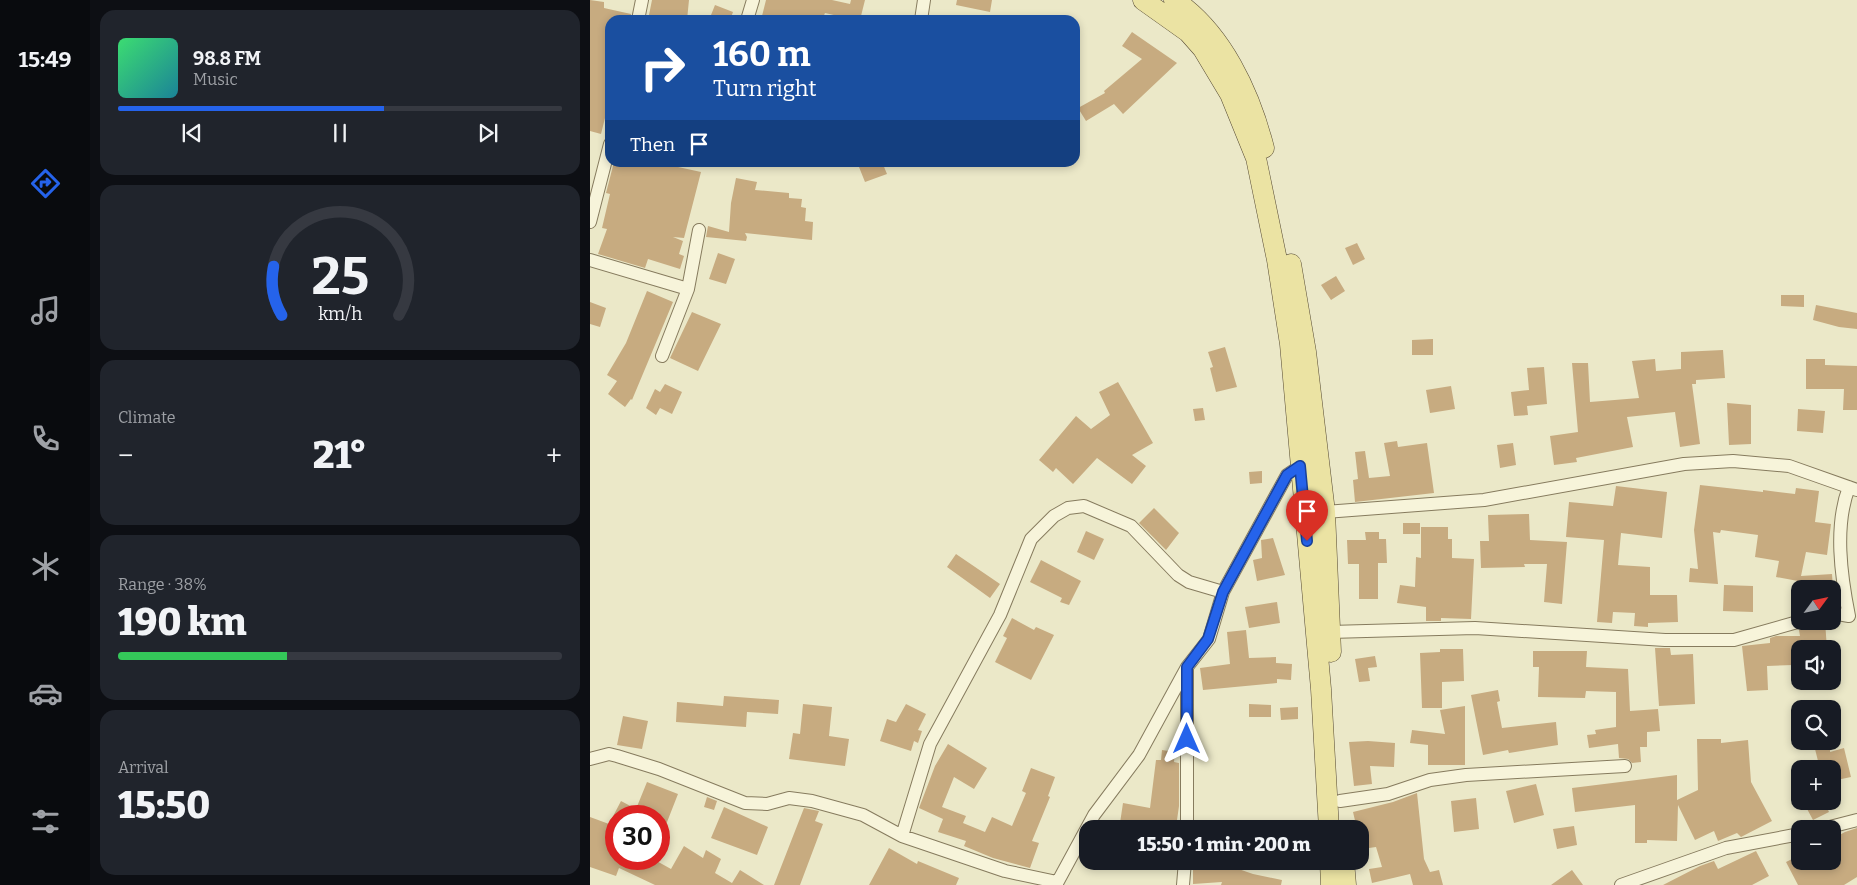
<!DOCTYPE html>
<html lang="en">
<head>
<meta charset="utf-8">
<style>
  body { margin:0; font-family:Bitter,serif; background:#20242c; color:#f1f3f6; height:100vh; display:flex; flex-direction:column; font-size:19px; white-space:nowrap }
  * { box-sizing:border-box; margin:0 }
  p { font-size:16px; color:#9ea1a6 }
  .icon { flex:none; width:28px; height:28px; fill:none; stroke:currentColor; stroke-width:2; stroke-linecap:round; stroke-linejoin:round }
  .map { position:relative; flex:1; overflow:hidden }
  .side { display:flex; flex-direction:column; gap:10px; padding:10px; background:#0d0f14; width:500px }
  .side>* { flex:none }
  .guide { position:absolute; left:15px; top:15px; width:475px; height:152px; border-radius:15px; box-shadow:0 2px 8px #0003; background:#1a4fa0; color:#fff; overflow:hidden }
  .needle { width:32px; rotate:57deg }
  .fabs { position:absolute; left:1201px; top:580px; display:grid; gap:10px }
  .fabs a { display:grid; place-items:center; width:50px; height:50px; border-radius:10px; background:#171b24; box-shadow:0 2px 8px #0003; font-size:25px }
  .speed { position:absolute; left:15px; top:805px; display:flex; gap:10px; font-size:25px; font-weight:700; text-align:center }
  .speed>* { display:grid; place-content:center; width:65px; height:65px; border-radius:50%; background:#171b24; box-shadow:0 2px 8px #0003; line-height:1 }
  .speed .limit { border:8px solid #d22; background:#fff; color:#111 }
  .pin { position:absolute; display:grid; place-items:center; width:42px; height:42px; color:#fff; margin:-51px -21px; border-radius:50% 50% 50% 0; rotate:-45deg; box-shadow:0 0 5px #0007 }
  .pin .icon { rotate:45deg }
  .me { position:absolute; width:55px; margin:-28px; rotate:0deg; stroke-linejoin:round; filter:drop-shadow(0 0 4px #0008) }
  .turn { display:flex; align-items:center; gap:18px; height:105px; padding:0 25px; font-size:22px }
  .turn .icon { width:65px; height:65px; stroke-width:2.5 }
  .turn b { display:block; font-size:35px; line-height:42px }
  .then { display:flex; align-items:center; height:48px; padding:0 25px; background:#0003; gap:10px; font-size:19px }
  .big { font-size:38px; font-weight:800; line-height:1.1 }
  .side .card { flex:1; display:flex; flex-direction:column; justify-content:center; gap:8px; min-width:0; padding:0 18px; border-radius:15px; background:#20242c }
  .side .dial { align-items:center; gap:0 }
  .dial svg { height:130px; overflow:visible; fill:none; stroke:#363941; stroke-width:7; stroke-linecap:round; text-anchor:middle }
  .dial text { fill:#f1f3f6; stroke:none }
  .song { display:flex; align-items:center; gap:15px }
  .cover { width:60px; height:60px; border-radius:8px; background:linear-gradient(135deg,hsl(140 70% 55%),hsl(190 70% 35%)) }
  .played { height:5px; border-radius:2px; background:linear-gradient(90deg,#2563eb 60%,#363941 60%) }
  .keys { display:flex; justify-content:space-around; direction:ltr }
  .heat { display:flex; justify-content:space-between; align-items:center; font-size:28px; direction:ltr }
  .charge { height:8px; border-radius:4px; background:linear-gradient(90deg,#34c759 38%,#363941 0) }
  .trip { position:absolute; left:489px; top:820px; width:290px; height:50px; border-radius:15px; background:#171b24; box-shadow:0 2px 8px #0003; font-weight:800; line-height:50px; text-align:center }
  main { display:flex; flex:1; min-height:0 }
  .dock { display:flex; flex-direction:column; width:90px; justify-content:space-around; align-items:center; background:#090b0e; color:#9ea1a6 }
  .dock .icon { width:35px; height:35px }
  .dock .current { color:#2563eb }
  .dock b { font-size:22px; color:#f1f3f6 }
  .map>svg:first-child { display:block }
</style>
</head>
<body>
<main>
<nav class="dock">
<b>15:49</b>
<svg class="icon current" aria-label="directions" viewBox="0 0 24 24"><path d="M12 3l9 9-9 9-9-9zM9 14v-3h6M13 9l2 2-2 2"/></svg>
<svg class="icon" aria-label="music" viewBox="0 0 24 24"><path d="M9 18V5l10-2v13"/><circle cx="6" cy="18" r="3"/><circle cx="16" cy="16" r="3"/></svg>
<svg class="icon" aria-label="phone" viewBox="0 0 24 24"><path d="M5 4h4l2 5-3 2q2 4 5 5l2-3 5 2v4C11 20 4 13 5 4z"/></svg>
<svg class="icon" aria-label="climate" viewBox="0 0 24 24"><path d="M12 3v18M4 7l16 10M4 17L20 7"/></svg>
<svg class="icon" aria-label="car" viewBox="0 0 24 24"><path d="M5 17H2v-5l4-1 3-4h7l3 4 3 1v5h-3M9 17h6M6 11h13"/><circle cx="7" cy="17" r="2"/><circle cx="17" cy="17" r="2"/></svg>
<svg class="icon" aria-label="filters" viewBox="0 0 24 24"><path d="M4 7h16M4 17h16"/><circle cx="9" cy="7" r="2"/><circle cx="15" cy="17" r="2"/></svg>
</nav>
<section class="side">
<div class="card">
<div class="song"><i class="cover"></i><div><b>98.8 FM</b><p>Music</p></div></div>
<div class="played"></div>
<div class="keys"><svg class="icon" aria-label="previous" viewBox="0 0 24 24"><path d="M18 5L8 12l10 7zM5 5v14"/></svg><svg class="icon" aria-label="pause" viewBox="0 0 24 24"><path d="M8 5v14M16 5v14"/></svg><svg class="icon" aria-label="next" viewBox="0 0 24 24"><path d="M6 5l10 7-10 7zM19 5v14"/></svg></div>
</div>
<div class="card dial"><svg viewBox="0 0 100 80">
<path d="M14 69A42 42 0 1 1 86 69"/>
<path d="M14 69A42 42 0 0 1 9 39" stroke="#2563eb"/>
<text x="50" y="56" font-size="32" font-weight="700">25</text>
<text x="50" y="72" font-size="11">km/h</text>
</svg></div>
<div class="card"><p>Climate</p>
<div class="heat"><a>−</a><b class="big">21°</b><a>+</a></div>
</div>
<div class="card"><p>Range · 38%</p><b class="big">190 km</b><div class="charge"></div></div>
<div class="card"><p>Arrival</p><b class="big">15:50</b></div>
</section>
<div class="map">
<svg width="1267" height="885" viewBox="0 0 1267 885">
  <rect width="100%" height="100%" fill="#ebe8c8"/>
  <path fill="#c7ab80" d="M0,0l14,2v6l27,6 -1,6h-20v94h-4l-5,20 -11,-3z
    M62,0h37l-2,20h-39z
    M176,0h66l18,4 1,-4h14l-5,20h-14l1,-2 -22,-5 -3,7h-61z
    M367,0h35l-2,12 -34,-7z
    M125,5l18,7 -3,8h-21z
    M542,32l45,31 -54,51 -9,-10 -28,17 -8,-13 27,-15 -1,-2 38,-32 -20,-13z
    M24,162h56l-1,3 32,7 -17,66 -11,-1 10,4 -4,13 5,2 -4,13 -32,-10 -3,9 -47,-14 9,-25 -5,-1 8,-34 -4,-1z
    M267,162h25l5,12 -22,8z
    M146,178l21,4 -2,8 34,3v5l13,1 -1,8 5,1 -1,13 8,1 -1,18 -67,-7 2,4 -1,4 -40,-4 2,-11 21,6 2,-29z
    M767,243l8,16 -12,6 -8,-17z
    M128,253l17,6 -9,25 -17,-5z
    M746,276l9,15 -14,9 -10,-15z
    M57,291l26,11 -41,98 -1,-1 -6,8 -17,-13 9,-13 -10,-6 19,-32z
    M1191,295h23v12l-23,-1z
    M0,302l16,6 -6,19 -10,-3z
    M1226,305l41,8v16l-18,-2 -26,-7z
    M102,312l29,12 -23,47 -28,-13z
    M843,339v16h-21v-15z
    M635,347l12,40 -21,5 -6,-24 3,-1 -5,-15z
    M1133,350l2,28 -29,2v4h-4l8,60 -20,3 -5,-35 -48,5 6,30 -57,11 1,4 -23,3 -4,-29 28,-4 -6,-69h16l2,39 49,-4 -7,-37 23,-2 1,12 25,-2v-17z
    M1216,359h19v6l32,1v44h-14l1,-21h-38z
    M954,367l3,37 -20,2 1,9 -14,1 -3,-24 18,-2 -2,-22z
    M528,382l35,61 -21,12 14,11 -14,18 -35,-26 -24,26 -17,-16 -3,4 -14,-12 37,-44 15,13 19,-14 -11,-23z
    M75,384l17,8 -10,22 -12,-6 -4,7 -10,-7 9,-19 5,3z
    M861,386l4,23 -25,4 -4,-23z
    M1137,403l24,2v39l-22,1z
    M613,408l2,12 -10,1 -2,-12z
    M1208,409l27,2 -2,22 -26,-2z
    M807,441l1,6 29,-4 7,50 -79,9 -2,-22 5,-1 -3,-27 10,-1 4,27 21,-2 -6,-33z
    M923,443l3,22 -16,3 -3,-23z
    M672,471v12l-12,1 -1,-12z
    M1110,485l63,7v-2l32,4 1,-6 23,3 -4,31 16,2 -4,31 -21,-3 -5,24 31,-2 1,15h-19v-5l-38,-7 3,-16 -24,-4 3,-22 -37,-5 -1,3 -7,-1 5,52 -29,-2 1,-14 8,1 -4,-39z
    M1026,486l51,6 -5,46 -41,-5 -3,32 32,2v28h27l1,27 -30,1v4l-14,-1 1,-13 -22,-1 -1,11 -15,-1 7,-82 -38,-3 3,-35 44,4z
    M564,508l25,25 -13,17 -27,-27z
    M939,514l1,26 37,2 -5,62 -18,-2 3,-38h-23l1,3 -44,1 -1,-27h9l-1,-26z
    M813,523h17v11h-17z
    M831,527h27v12h4v19l22,1 -3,60 -30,-1v3h-15v-14l-29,-4 3,-18 15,2 1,-30 5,1z
    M496,531l18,8 -10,21 -17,-8z
    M775,532h14v7h7l1,24h-9v36h-19v-35h-11l-1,-24h19z
    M683,538l12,37 -28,6 -4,-21 9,-2 -1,-18z
    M366,554l44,30 -10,14 -43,-31z
    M451,560l40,21 -12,24 -9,-3 2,-4 -32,-16z
    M1134,585l29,1v26l-30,-1z
    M687,602l3,21 -31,5 -4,-21z
    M422,618l22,12 2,-3 18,8 -23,45 -36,-18 12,-24 -4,-2z
    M1235,621l2,28h-35l1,16 -26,1 1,24 -21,1 -5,-45 28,-3v-5l6,-2h24l-1,-6 7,-3 3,-5z
    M656,630l3,28 27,-1v6l16,1 -1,16 -14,-1v4l-74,7 -3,-22 30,-4 -3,-32z
    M1065,648h15l1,7 22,-1 2,50 -36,2z
    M850,649h23l1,32 -22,1v26h-20l-2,-55 20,-1z
    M943,651h54l-1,16 42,2 2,42 28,-2 2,22 -13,1v15h-7l1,15 -9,1 -4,-4 -9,-1 -1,-14 -29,4 -2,-13 9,-1 -1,-4 21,-3v-35l-30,-1 -1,7 -47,-1 1,-30h-6z
    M785,656l2,11 -9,1 2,13 -11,1 -4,-23z
    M908,690l2,11 -3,1 5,26 54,-6 2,23 -49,8 -1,-3 -25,5 -12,-60z
    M134,696l55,4 -1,14 -31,-2 -1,15 -70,-5 1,-20 46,4z
    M213,704l29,3 -3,29 20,3 -4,27 -56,-7 4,-26 7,1z
    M316,704l20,10 -8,16 4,1 -4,12 -4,-2 -3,10 -31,-10 7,-22 9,3z
    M659,704l22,1v12h-22z
    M875,706v59h-37v-20l-18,-2 2,-13 33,4 -5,-24z
    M708,707v12l-17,1 -1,-12z
    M33,716l25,5 -6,28 -25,-4z
    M1107,739h24v4l27,-3 3,42 21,39 -31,16 -4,-4 -19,8 -4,-10 -19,9 -17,-35 -1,36 -30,-1v3h-12v-38l-60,7 -3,-24 105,-13v25l21,-10z
    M1223,741h18l-1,11 14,-4 7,29 -19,4v-12h-12z
    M759,742l19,-1 27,2 -1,24 -24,-1 2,18 -18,2z
    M358,744l39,24 -13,21 -20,-12 -12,30 24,9 -3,7 22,9 7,-15 20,9 14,-33 -4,-2 9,-23 24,9 -7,19 2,1 -18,44 7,2 -9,25 -37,-10 -29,-12 2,-5 -28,-9 5,-13 -24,-11 16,-42z
    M572,750l13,2 -1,10 5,1v43l-3,21 -33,-4v4l-23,-4 3,-20 27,5 6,-48h5z
    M57,782l31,12 -18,46 -1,-24h-43v43h37l18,10 13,-23 19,12 3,-8 15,9 -6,14 17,10 8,-13 24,15h-109l-36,-17 -3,8 -26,-9v-50l19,7 12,-23 15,8z
    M946,784l8,31 -30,8 -8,-32z
    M827,793l7,66 6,13 9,-2 4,15h-30l-3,-11 -38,9 -3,-14 13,-2 -6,-20 -14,2 -2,-20h-3l-4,-17 40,-10z
    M117,797l10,4 -3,9 -10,-3z
    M886,798l3,31 -25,3 -3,-31z
    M1227,801h7l5,11 -16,8 -7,-13z
    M134,807l44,20 -11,28 -46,-17z
    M214,808l15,3 -4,10 8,3 -23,61h-26z
    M984,826l3,19 -20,4 -4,-20z
    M1267,828v49l-13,8h-46l-12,-23 14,-7v6h32v-22l13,-7z
    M299,848l28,16 1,-3 41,17 -3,7h-87z
    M1166,851l13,25 -17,9h-89l37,-19 14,-5 4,8z
    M634,864l29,10 29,6 -1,5h-60l1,-3 -29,2v-17z
    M982,870l11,15h-32z"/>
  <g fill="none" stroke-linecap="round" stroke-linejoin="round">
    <g stroke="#867b5e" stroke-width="14">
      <path id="minor" d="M48,20l4,-20
        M157,20l6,-20
        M331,20l3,-20
        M0,222l20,-78
        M0,260l98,29 -26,67
        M98,289l11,-59
        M735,512l159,-12 200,-36 49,-3 56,5 68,24
        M1242,613l17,3c-8,-40 -15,-90 0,-129
        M740,632l145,-4 190,12h69l67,-19
        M597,670v159
        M0,759l19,-5 8,2 42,13 86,34 22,1 22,-6 23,3 51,14 39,21 103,35 52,11v3
        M750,801l48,-7 42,-14 36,-5 159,-9
        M1232,829l35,-9
        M312,836l28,-92 70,-129 31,-76 23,-23 14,-8 16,-2 47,20 47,49 11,7 34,10
        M466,885l38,-70 45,-60 48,-88 22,-28 14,-47 64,-117 12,-8
        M593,885l2,-24
        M1031,885l105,-37 74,-14"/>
    </g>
    <g stroke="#544832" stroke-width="21">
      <path id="primary" d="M553,0l45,32 15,17 27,45 26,64 21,102 13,84 31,345 8,140
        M584,0c48,32 76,93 90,148
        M701,264l15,88 19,160 6,140
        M740,861l1,24
        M754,861l2,24"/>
    </g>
    <use href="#minor" stroke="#f7f4da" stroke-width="12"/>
    <use href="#primary" stroke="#ebe3a3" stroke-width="20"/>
  </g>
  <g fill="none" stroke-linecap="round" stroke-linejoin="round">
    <g stroke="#184099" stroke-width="12">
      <path id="route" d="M597,739v-72l21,-28 15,-47 64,-117 13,-9 7,75"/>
    </g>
    <use href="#route" stroke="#2563eb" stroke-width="9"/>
  </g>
</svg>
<div class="fabs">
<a><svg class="needle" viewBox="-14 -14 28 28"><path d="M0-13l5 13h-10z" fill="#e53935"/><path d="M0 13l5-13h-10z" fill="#9ea1a6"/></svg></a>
<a><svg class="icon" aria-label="sound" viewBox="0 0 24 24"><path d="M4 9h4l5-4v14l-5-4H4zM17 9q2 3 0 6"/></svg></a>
<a><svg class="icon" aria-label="search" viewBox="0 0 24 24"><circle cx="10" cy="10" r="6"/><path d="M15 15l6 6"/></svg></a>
<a>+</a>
<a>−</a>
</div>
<div class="speed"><div class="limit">30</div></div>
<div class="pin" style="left:717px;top:541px;background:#d93025"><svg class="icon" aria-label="arrive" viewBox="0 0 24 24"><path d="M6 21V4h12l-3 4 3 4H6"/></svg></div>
<svg class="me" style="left:597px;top:739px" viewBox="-20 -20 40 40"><path d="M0-17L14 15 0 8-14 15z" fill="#2563eb" stroke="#fff" stroke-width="4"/></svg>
<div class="trip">15:50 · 1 min · 200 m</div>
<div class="guide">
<div class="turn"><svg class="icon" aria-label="right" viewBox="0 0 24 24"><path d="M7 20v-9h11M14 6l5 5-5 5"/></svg><div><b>160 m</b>Turn right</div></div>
<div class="then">Then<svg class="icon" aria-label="arrive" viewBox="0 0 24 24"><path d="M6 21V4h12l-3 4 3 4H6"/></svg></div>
</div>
</div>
</main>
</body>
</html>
